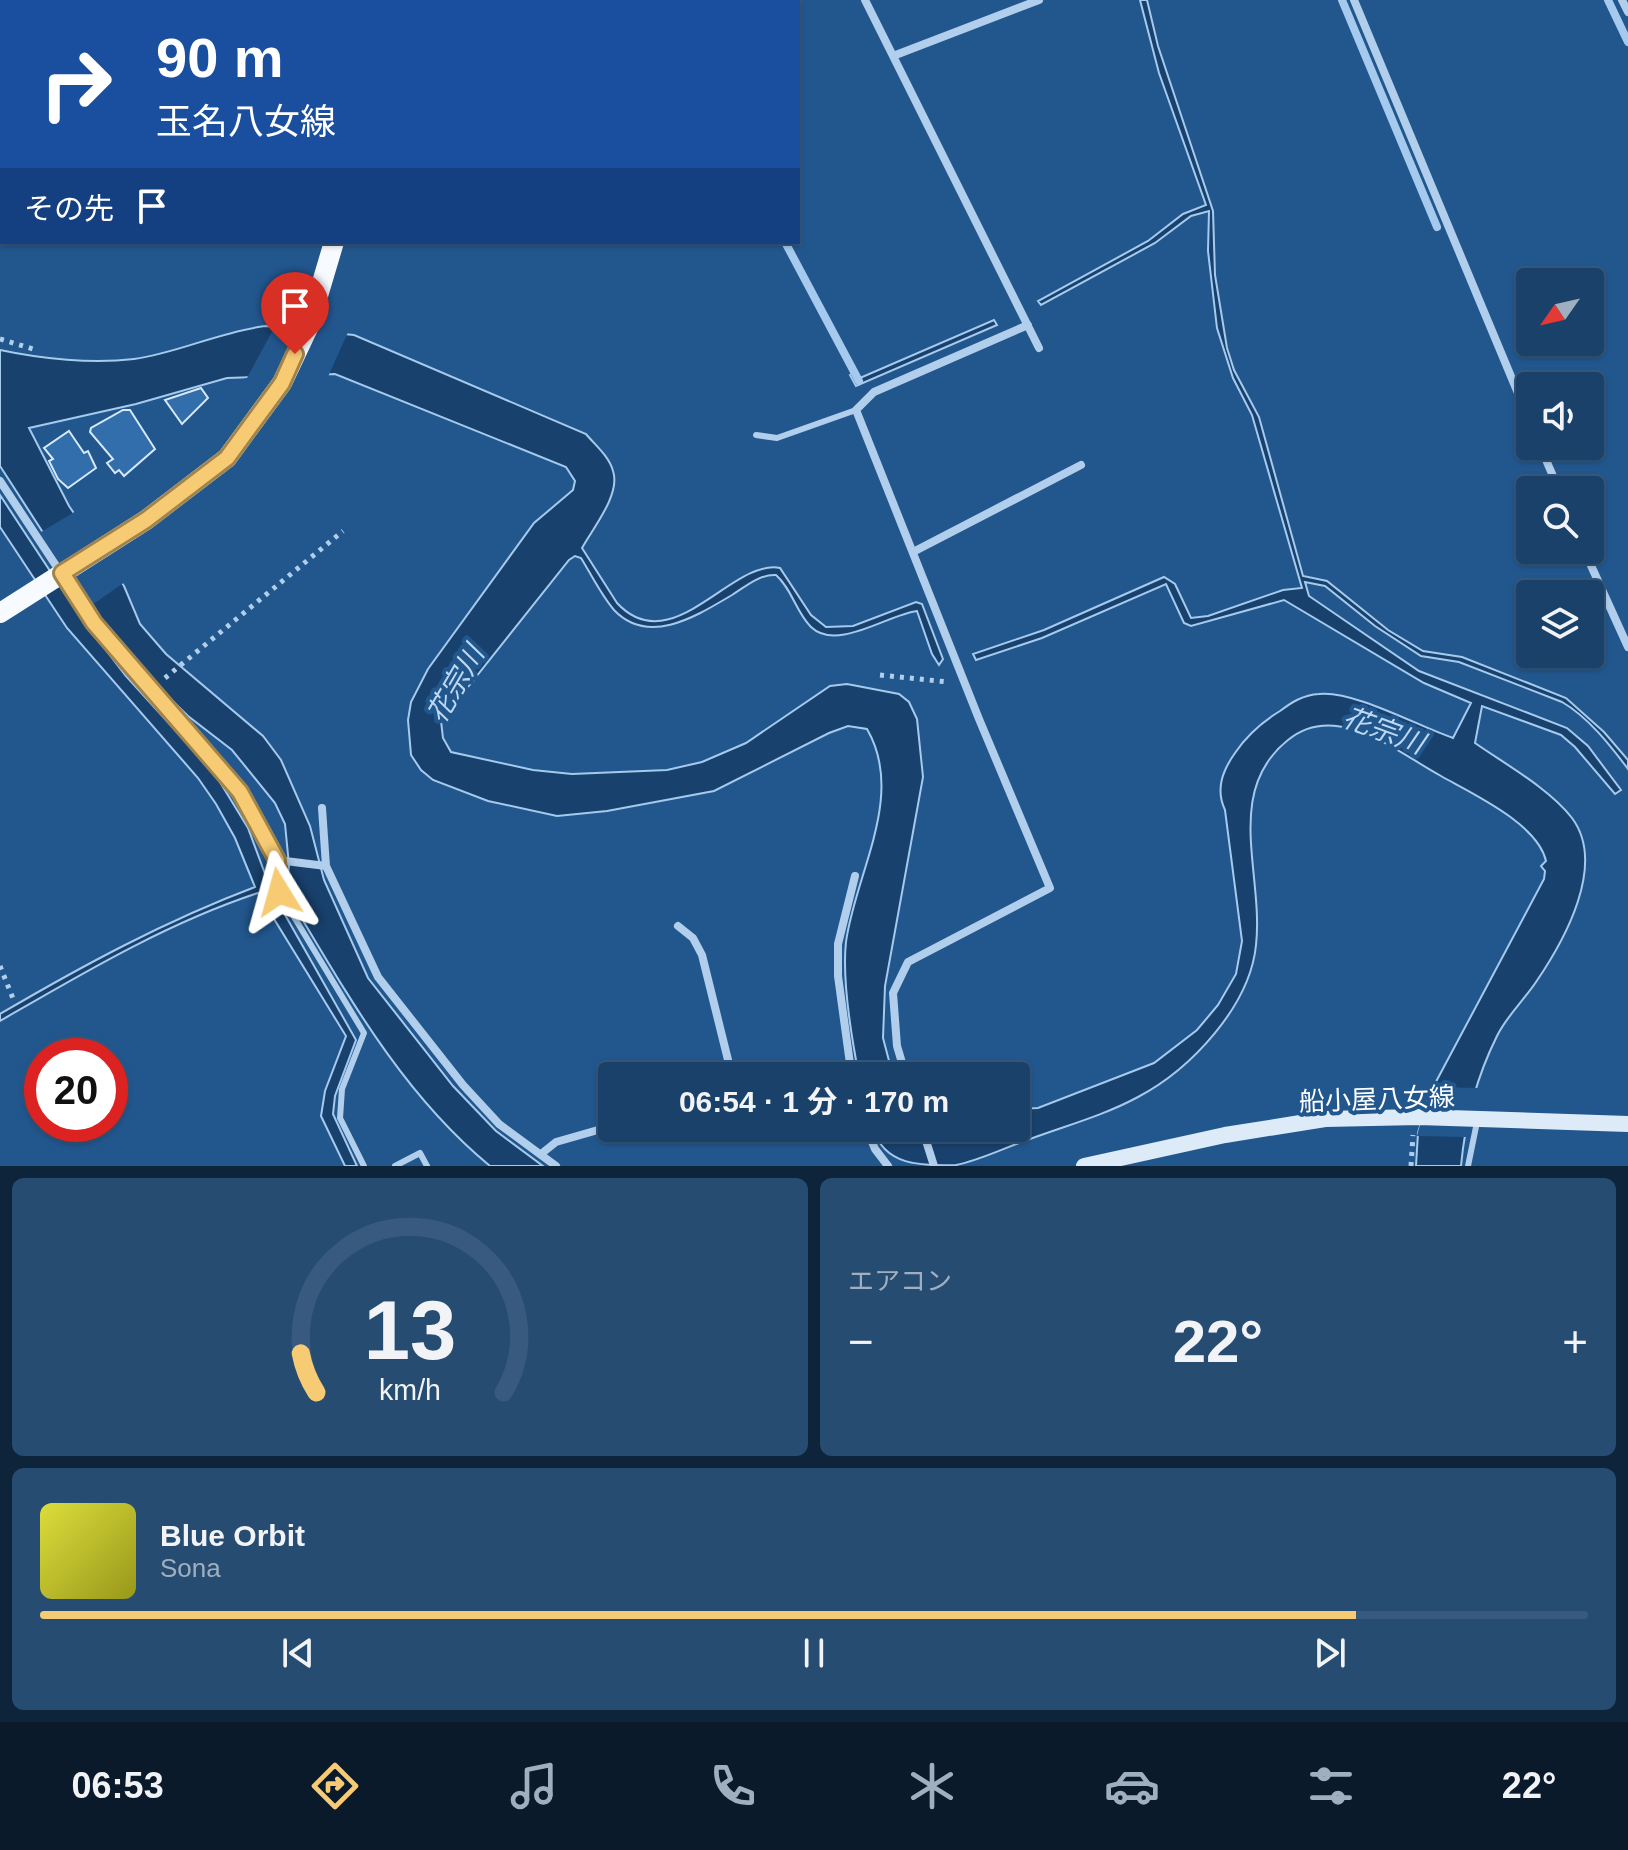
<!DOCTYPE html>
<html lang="ja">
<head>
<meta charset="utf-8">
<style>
  body { margin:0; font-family:Helvetica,"Noto Sans JP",sans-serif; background:#274c72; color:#f1f3f6; height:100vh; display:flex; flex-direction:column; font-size:30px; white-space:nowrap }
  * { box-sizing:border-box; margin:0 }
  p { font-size:26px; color:#9fafc1 }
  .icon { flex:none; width:44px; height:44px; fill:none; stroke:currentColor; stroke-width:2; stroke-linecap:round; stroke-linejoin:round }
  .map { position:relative; height:1166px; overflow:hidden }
  .side { display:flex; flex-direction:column; gap:12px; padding:12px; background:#0e243a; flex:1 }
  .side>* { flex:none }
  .banner { position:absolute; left:0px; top:0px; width:800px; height:244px; box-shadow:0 2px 6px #0004,0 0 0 2px #385a7e; background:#1a4fa0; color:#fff; overflow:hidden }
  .needle { width:52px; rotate:236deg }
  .tools { position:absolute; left:1516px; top:268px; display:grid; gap:16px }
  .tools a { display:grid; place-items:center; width:88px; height:88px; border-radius:8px; background:#1a416a; box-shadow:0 2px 6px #0004,0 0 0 2px #385a7e; font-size:40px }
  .speed { position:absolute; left:24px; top:1038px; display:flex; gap:16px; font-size:40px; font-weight:700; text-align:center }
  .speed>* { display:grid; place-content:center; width:104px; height:104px; border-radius:50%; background:#1a416a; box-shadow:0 2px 6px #0004,0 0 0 2px #385a7e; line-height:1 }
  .speed .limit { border:12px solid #d22; background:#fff; color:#111 }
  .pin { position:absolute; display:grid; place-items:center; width:68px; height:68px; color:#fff; margin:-82px -34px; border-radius:50% 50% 50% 0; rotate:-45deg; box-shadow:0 0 8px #0007 }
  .pin .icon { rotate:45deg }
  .me { position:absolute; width:88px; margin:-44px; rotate:352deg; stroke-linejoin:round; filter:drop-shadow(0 0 6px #0008) }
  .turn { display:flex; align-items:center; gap:28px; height:168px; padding:0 24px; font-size:36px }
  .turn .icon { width:104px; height:104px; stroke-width:2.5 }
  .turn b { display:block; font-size:56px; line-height:68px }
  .then { display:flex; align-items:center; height:76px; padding:0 24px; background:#0003; gap:16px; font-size:30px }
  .big { font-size:60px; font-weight:700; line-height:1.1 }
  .side .widget { flex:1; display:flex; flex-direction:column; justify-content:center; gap:12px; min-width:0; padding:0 28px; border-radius:12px; background:#274c72 }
  .side .dial { align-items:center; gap:0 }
  .dial svg { height:208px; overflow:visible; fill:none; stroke:#385a7e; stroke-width:7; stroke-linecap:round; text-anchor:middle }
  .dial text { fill:#f1f3f6; stroke:none }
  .song { display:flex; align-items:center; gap:24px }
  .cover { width:96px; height:96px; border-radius:12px; background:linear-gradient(135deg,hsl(60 70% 55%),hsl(60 70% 35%)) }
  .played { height:8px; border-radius:4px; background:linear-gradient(90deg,#f7cb74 85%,#385a7e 85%) }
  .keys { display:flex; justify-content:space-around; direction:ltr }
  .heat { display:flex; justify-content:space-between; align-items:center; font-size:44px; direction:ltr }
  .side .tiles { flex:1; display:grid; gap:12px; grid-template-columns:1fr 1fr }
  .widget:last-child { grid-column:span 2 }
  .trip { position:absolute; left:598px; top:1062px; width:432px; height:80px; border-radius:8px; background:#1a416a; box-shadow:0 2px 6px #0004,0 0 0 2px #385a7e; font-weight:700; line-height:80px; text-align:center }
  .menu { display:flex; height:128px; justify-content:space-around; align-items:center; background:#0a1a2a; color:#9fafc1 }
  .menu .icon { width:56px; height:56px }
  .menu .selected { color:#f7cb74 }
  .menu b { font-size:36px; color:#f1f3f6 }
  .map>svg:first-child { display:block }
</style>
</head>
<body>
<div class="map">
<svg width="1628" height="1166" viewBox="0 0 1628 1166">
  <rect width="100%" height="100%" fill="#22578e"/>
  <path fill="#18416d" stroke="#a5caed" stroke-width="2" d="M1140,0h7l11,46 55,165 2,64 12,73 7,22 25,47 44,159 24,5 61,49 35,21 39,6 104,41 38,34 24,28v9c-18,-24 -40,-52 -66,-67l-103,-40 -38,-6 -46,-30 -50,-40 -20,-4 4,14 110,75 148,57 21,18 33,44 -6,4 -40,-47 -14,-12 -79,-29 -7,37c30,21 75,46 97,75 35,47 -8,123 -36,164 -12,18 -30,35 -39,54 -20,40 -32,86 -36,130h-45l2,-33 12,-40 114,-214 1,-8 -4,-5 5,-5c-8,-37 -73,-67 -105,-85 -44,-24 -105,-76 -153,-36 -65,52 -24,134 -32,205 -6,61 -65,124 -118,152 -33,18 -73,29 -108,42 -24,8 -49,21 -74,26 -35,1 -72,1 -83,-37h41l3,5 32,-5h67v-19l22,-1 116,-45 43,-33 21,-25 18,-31 6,-33 -17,-131c-10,-21 -2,-40 10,-57 12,-18 27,-31 45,-42 12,-9 23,-16 39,-17 34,-4 99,32 134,44l18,-35 -47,-20 -140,-83 -93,26 -7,-3 -18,-39 -124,54 -66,22 -3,-6 71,-24 120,-53 11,7 16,34 17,-2 75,-26 19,-2 -50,-173 -19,-37 -16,-50 -9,-77 1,-40 -18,5 -36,27 -114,62 -3,-4 110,-60 35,-27 23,-9 -47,-132z
    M994,320l3,5 -141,61 -6,-11 5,-3 5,6z
    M265,326l89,9 232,99c9,11 23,22 27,37 8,23 -20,57 -31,77l35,55c55,59 115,-45 163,-35l31,47 15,12 27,-1 63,-24 6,2 21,55 -4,6 -7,-11 -15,-43c-28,3 -80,41 -106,16 -15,-15 -19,-38 -35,-52 -16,-1 -30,11 -44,20 -34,20 -83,52 -118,15 -13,-15 -23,-36 -33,-52l-6,-2 -6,4 -128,161 2,17 8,14 82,18 39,4 95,-4 35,-8 44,-19 84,-57 17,-2 52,10 10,8 8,17 6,58 -38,209 -2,52 10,38h-34c-7,-36 -17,-98 -13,-134 9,-68 60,-146 21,-213l-19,-3 -19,7 -115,58 -107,20 -50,5 -69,-15 -55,-21 -12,-10 -10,-15 -3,-35 3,-18 17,-33 106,-146 39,-33 2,-9 -9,-14 -231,-93 -108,4 -91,26 -107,24 40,78 55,80 16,38 26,30 97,82 18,24 29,66 14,54 44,98 85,108 43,45 47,35h-53c-90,-74 -145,-176 -204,-274l3,-27 -4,-41 -10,-21 -43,-53 -44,-34 -36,-35 -57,-68 -95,-147v-116c42,9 92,14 134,9 44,-6 85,-27 131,-33z
    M0,495l79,120 47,61 89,98 33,54 23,62 85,150 -21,56 -2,18 24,52h-12l-24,-50 4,-25 21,-55 -88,-143c-91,30 -175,80 -258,128v-7c82,-48 165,-93 255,-127l-20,-49 -19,-34 -18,-26 -131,-150 -67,-101z"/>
  <path fill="#22578e" d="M267,322l82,8 -22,49 -102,4 22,-5 28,-52z
    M76,511l49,71 -36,25 -48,-75z
    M1430,1087l50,1 -14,49 -49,-1z"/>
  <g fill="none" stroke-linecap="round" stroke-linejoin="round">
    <path stroke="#a5caed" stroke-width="8" d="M593,0l2,2
      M667,0l3,2
      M1342,0l95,227
      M1608,0l20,42
      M651,2l3,-2
      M785,242l74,139"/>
  </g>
  <path fill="#326eab" stroke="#d6e8f9" stroke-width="2" d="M201,388l7,10 -26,26 -17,-24z
    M123,410h7l25,39 -31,27 -5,-6 -4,3 -8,-10 6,-4 -23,-27 1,-4z
    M69,431l15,22 4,-2 8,17 -28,20 -10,-9 -9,-18 4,-2 -9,-11z"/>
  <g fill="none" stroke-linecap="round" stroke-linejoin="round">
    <path stroke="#b1cfec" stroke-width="5" stroke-dasharray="4 6" stroke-linecap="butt" d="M139,0l1,2
      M0,339l33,10
      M880,675l68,7
      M165,678l178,-147
      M0,966l14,35
      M1411,1166l2,-31"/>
    <path stroke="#b1cfec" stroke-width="6" d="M756,435l21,3 79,-28
      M277,860l2,32 85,141 -22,56 -2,29 24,48
      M395,1166l25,-13 7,13
      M1468,1166l9,-44"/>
    <path stroke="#b1cfec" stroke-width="8" d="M865,0l174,348
      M1354,0l176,422
      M1622,0l6,12
      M893,56l146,-56
      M1540,446l19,44
      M0,481l94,142 146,169 37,68 49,6 52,111 85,108 36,39 57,42
      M1584,550l44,97
      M913,552l168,-87
      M322,808l4,58
      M678,926l15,12 9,17 30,121
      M848,1076l3,-5 -13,-95v-32l17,-68
      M906,1076l-9,-30 -4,-53 15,-31 142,-74 -71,-169 -123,-309 18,-18 154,-67
      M866,1128l9,21 13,17
      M922,1128l12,38
      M541,1154l15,-12 56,-16"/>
    <path stroke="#ddebf9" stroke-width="16" d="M1084,1166l141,-31 100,-16 94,-2 209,7"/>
    <path stroke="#f7faff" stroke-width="20" d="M351,2v-2
      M0,613l146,-93 81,-62 55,-75 27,-57 25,-84"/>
  </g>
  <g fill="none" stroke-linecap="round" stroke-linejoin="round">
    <g stroke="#a1844b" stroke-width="20">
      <path id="route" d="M279,892l-2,-32 -37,-68 -146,-169 -32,-50 84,-53 81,-62 55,-75 13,-29"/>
    </g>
    <use href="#route" stroke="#f7cb74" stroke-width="14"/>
  </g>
  <g text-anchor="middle" stroke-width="8" stroke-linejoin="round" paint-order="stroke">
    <g font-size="26" fill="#fff" stroke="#22578e">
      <text transform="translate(1377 1099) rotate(-2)" y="9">船小屋八女線</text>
    </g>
    <g font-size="28" font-style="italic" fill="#bdd8f3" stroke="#22578e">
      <text transform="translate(455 684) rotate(-60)" y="10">花宗川</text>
      <text transform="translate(1384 730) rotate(20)" y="10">花宗川</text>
    </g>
  </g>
</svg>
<div class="tools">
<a><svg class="needle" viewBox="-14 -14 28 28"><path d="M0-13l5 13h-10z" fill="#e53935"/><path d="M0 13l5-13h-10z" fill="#9fafc1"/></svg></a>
<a><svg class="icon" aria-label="sound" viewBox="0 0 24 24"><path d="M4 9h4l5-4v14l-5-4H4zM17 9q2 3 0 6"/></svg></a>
<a><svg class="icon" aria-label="search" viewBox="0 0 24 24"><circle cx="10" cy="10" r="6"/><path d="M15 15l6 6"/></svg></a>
<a><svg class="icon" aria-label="layers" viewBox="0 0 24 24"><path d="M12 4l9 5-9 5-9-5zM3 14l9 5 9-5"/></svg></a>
</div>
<div class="speed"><div class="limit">20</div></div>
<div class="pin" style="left:295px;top:354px;background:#d93025"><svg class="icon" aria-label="arrive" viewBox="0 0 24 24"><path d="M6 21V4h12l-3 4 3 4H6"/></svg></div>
<svg class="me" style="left:279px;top:892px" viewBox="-20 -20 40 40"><path d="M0-17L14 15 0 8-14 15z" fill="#f7cb74" stroke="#fff" stroke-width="4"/></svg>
<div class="trip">06:54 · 1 分 · 170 m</div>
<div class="banner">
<div class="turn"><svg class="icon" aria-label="right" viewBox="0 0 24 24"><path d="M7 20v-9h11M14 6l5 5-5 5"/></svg><div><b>90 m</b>玉名八女線</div></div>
<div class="then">その先<svg class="icon" aria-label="arrive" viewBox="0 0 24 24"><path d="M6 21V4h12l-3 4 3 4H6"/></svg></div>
</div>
</div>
<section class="side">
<div class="tiles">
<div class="widget dial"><svg viewBox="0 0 100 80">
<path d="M14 69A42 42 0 1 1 86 69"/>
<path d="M14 69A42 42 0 0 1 8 54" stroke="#f7cb74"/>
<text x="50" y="56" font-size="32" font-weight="700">13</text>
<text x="50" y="72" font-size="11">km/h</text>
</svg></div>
<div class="widget"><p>エアコン</p>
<div class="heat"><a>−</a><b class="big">22°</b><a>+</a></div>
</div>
<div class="widget">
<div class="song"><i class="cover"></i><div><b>Blue Orbit</b><p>Sona</p></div></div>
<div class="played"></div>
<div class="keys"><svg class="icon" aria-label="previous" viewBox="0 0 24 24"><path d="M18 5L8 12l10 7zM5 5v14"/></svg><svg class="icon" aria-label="pause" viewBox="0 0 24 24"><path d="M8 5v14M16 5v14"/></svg><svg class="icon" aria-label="next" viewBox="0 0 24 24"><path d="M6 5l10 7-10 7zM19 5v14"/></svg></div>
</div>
</div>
</section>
<nav class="menu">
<b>06:53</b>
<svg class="icon selected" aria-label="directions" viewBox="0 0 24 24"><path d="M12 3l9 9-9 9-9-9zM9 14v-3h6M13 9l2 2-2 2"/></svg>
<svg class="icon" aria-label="music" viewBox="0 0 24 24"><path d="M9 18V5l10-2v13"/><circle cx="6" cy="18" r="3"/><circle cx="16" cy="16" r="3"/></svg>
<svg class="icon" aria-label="phone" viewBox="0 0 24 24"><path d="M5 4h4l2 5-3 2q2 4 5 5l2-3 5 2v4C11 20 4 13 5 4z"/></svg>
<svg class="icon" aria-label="climate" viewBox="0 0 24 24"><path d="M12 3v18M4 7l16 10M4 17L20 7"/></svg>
<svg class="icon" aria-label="car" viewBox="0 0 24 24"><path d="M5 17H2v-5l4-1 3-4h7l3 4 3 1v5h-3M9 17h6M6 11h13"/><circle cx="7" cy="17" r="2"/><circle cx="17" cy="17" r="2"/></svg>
<svg class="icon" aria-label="filters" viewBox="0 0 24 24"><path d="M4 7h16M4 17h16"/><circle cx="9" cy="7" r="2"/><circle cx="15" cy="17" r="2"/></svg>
<b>22°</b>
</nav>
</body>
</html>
